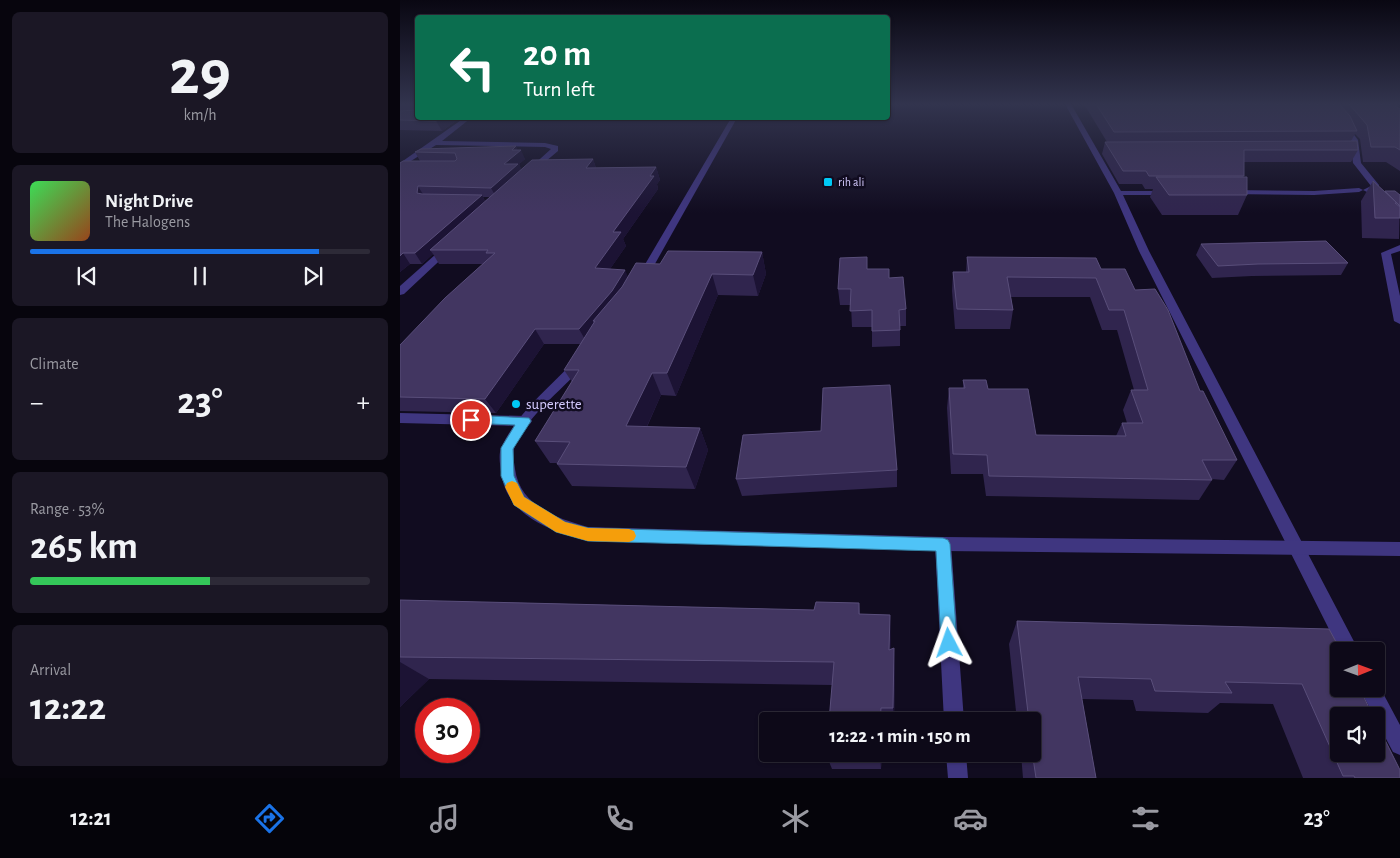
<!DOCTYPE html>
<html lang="en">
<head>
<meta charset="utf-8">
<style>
  body { margin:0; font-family:"Alegreya Sans",sans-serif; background:#1b1725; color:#f1f3f6; height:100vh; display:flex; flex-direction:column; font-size:19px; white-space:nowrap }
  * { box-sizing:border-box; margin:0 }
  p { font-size:16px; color:#9a9aa2 }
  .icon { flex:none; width:28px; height:28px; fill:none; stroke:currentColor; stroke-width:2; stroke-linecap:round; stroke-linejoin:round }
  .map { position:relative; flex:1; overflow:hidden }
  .sheet { display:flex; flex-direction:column; gap:12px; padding:12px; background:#07050d; width:400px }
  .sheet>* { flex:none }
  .top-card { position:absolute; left:15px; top:15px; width:475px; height:105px; border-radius:5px; box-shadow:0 1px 4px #0004,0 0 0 1px #2d2a37; background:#0b6e4f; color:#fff; overflow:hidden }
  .needle { width:32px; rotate:89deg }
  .tools { position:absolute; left:930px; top:642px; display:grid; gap:10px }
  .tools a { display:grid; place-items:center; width:55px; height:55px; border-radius:5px; background:#0d0918; box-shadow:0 1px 4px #0004,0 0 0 1px #2d2a37; font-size:25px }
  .speed { position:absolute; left:15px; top:698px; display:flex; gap:10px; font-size:25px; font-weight:700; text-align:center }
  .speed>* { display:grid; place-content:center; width:65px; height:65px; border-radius:50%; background:#0d0918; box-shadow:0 1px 4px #0004,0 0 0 1px #2d2a37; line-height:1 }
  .speed .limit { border:8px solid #d22; background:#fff; color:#111 }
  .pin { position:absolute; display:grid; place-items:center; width:42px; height:42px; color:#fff; margin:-21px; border:2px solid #fff; border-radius:50%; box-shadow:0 1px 5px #0007 }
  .me { position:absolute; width:55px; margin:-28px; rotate:356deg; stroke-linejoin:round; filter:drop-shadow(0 0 4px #0008) }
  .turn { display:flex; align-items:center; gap:18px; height:105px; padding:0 25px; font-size:22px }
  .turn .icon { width:65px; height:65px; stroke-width:2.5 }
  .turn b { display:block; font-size:35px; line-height:42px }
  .big { font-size:38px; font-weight:600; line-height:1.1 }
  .sheet .widget { flex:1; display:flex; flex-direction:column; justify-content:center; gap:8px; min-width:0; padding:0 18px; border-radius:8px; background:#1b1725 }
  .sheet .dial { align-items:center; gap:0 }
  .dial b { font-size:65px; line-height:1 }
  .song { display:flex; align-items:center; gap:15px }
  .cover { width:60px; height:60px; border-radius:8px; background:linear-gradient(135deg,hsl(130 70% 55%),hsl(20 70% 35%)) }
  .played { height:5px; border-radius:2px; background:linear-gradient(90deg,#1a73e8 85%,#2d2a37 85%) }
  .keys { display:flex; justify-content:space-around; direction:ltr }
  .heat { display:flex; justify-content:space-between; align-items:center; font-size:28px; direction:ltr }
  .charge { height:8px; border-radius:4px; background:linear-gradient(90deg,#34c759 53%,#2d2a37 0) }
  .trip { position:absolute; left:359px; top:712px; width:282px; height:50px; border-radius:5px; background:#0d0918; box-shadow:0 1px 4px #0004,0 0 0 1px #2d2a37; font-weight:600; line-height:50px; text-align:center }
  .tab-bar { display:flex; height:80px; justify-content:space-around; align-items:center; background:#05040a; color:#9a9aa2 }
  .tab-bar .icon { width:35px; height:35px }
  .tab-bar .current { color:#1a73e8 }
  .tab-bar b { font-size:22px; color:#f1f3f6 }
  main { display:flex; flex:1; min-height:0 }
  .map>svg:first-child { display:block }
</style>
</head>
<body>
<main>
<section class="sheet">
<div class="widget dial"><b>29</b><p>km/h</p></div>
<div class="widget">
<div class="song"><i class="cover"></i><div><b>Night Drive</b><p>The Halogens</p></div></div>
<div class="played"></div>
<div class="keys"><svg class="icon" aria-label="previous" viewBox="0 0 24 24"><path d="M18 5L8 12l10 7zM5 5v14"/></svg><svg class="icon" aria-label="pause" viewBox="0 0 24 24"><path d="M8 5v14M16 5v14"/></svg><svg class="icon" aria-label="next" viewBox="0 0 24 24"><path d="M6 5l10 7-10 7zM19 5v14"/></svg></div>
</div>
<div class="widget"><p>Climate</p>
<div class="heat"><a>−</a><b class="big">23°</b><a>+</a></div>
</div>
<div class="widget"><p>Range · 53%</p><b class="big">265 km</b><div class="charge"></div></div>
<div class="widget"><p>Arrival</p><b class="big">12:22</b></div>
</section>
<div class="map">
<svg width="1000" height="778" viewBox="0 0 1000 778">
  <rect width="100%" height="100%" fill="#110c20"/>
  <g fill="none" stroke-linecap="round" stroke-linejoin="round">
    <path fill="#3f3680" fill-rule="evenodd" d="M665,104h6l50,87h47l4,2 -4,2h-45l26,56 210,400h-19l-201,-400 -25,-58z
      M922,104h7l14,16 15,20 3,23 18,22v4l-12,3 -4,-2 -4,2 -45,3 -87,-1v-4h3l84,1 45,-3 4,2 8,-4 -18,-23 -3,-23 -11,-18z
      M64,118h7l-29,23 103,2 13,3v5l-25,21h-3v-4l21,-19 -6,-2 -109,-2 -36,23v-5z
      M48,245l3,1v4l-47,44 -4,1v-9l45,-40z
      M1000,245v6l-9,3 9,42v28l-6,-3 -13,-68z
      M0,413l125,3 5,2 2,3 -2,3 -5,2 -125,-3z
      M543,537l6,2 2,5 13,177h-20l-9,-177 2,-5z
      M977,682l23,43v30l-7,-3 -17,-32v-4h-2l-14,-27h16z
      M546,754h20l2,24h-20z"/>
    <path fill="#3f3680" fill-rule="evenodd" d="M331,118h6l-90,160 -1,2h-8l-1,-2z
      M178,360l4,1 2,3 -2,3c-22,25 -54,48 -67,79 -3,7 -1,16 0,23 5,37 41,49 73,58l355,10 457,5v14l-457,-5 -355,-10c-37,-10 -82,-25 -87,-69 -1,-8 -3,-19 1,-26 16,-34 47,-58 72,-85z"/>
  </g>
  <path fill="#30254e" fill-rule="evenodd" d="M0,104h18v14h42l-18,13 -42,-1z
    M684,104h308l8,5v62l-14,-9h-23l-3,-23 -5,-5 -4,7 7,9 -7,12h-107l-1,15 4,18 -9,20h-76l-12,-18 3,-8h-8l-3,-5h-23l-17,-30 3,-12h2z
    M116,146l1,4 8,9 -6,5 2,5 72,-10 3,9 60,-1 4,13 -3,4 1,5 -35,50 3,7 -16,23 18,8 32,-13 102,-12 4,22 -8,22 -40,-1 -42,101 -15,-1 -14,32 53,1 8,22 -13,39 -123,-3 -15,-22 1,-1h-8l-15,-22 37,-59 -8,-12 17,-26h-37l-48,69 -96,-2v-66l83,-81h-44l-6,-10 -11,10h-12l-10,8v-109l20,-2 -5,-9zM83,197h7l-5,4z
    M973,181l11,10 16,4 -1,44 -37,-1 -1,-37z
    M801,244l147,19 -7,12 -89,1 -40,2 -16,-23z
    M567,257l134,12 34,21 65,101 37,69 -13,20 -13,-1 1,1 -13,20 -213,-4 -3,-22h-32l-4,-66 2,-20h14v-8l25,9 48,46 80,1 6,-13h5l-4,-13 8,-20h3l-17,-60h-15l-12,-33h-79l2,13 -3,19h-55l-3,-38 1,-19h13z
    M468,269l21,9 17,31v17h-6v20l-28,1v-20h-20l-1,-22h-11l-2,-16z
    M497,470v17l-155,9 -6,-17z
    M0,600l414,10 45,-7 1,11 30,1v35l5,21 -1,50h-65l3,-36 -403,-6 -29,28z
    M617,621l312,8 71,149h-97l-30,-74 -53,-1 -12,10 -72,-2 -3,-11 -51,-1 14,79h-73l-2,-24h11v-33h-15l-8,-77z
    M426,754h56l-1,15h-49z"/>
  <path fill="#1c1334" d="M42,118h18l-18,13 -6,-10z
    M116,146l2,6 3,-2 4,9 -6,5 4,9 -27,24 -5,-9 21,-38z
    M193,159l4,12 -11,-3z
    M256,167l4,13 -3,4 1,5 -35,50 3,7 -25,36 -6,-14 18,-36z
    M18,186l6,10 -7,-3z
    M82,195l5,10 -57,45 3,4 -11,10 -7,-11z
    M362,252l4,22 -8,22 -5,-21z
    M3,253l7,11 -10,8v-16z
    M225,270l6,14 -36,37h-2l4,10 -10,12 -8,-14z
    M312,274l6,21 -42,101 -9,-23z
    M135,329l9,15 -48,69 -11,-14z
    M252,373l9,22 -24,53 -11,-22z
    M300,428l8,22 -13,39 -9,-22z
    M490,615l1,25 -1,33 -1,-23z
    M494,648l1,23 -1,50 -1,-13z
    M0,662l29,17 -29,28z
    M480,754h2l-1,15z"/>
  <path fill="#423661" stroke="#594e7a" d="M14,104h4v14h24l-6,3 -36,-1v-9l16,-1 1,-2z
    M696,104h243l11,12 7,15 -243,1z
    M949,104h43l8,5v41l-5,-3h-24l-4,-22z
    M957,141l1,9h-114v26h-95l-3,-5h-23l-18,-29z
    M116,146l-4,4h9l-17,14h14l-27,24 -73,-2 -1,7 5,1 60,1 -67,58h-12l-3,3v-93l3,-2h52l2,-2 -2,-6 -40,-1 6,-3z
    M193,159l-7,9 70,-1 -6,9h4l-41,56h8l-26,36 30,2 -13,21 -33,38h-44l-50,70 -85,-2v-52l45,-47 50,-45h-9l2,-3h-58l102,-90z
    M756,177h91v18h-78z
    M973,181l24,22h-2l5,4v11h-25z
    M985,191h10l5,4v11z
    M926,241l22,22 -90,1 -40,2 -17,-22z
    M268,251l94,1 -9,23 -41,-1 -45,99h-15l-26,53 74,2 -14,39 -129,-3 13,-22 -35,-1 44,-71h-15l31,-49h-2l29,-34 14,-24 24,1z
    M467,257v12h22v9l14,-1 3,32 -7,1 1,20 -28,1v-21l-22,1 1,-22h-13l2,-31z
    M567,257l129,1 5,11h24l10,21 20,-1 13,21 32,81h3l34,69h-35l10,20 -223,-4 -2,-21 -34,-1 -4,-66h16l-2,-8h23l2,9h40l8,46 90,1 -4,-13h21l-12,-33h17l-24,-80h-15l-13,-32 -89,-1 6,33 -56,-1 -4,-37h16z
    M490,385l7,85 -161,9 7,-44 78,-4 2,-43z
    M0,600l414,10 2,-8 43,1v11l31,1 -1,35 5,-2 -1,60h-12l-1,13h-51l5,-59 -434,-5z
    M617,621l312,8 12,22h-2v38h21l13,27h-34v38h37v-32l24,48v8h-45l-1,-2h-11l-41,-92 -77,-2 7,11 -77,-2 -4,-12 -73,-2 18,101h-60l-4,-27v-30h-3z"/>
  <linearGradient id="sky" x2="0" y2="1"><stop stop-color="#090712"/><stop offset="0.49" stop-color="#32344e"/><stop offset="1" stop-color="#32344e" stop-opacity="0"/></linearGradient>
  <rect width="1000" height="213" fill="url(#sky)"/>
  <path fill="#4fc3f7" stroke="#337fa1" d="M71,415l58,3 2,3 -18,28 1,27 10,21 41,25 23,6 355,10 5,2 2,4 7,99 -2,5 -6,3 -6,-3 -2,-5 -5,-92 -348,-10 -32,-9 -42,-27 -13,-29v-28l14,-23 -48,-2 -2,-3z"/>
  <path fill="#f59e0b" d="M112,481l5,2 7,14 41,25 23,6 41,1 5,2 2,5 -2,4 -5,2 -41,-1 -32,-9 -42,-27 -9,-18 2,-4z"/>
  <g fill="#00c9f6" stroke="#110c20" stroke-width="2">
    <rect x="423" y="177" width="10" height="10" rx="2.5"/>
    <circle cx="116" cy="404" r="5"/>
  </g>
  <g text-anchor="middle" stroke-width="5" stroke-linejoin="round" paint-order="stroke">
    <g font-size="12" fill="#d5cbff" stroke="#110c20" text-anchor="start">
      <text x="438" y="186">rih ali</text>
    </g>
    <g font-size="15" fill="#d5cbff" stroke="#110c20" text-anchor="start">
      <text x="126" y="409">superette</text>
    </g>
  </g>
</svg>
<div class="tools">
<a><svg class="needle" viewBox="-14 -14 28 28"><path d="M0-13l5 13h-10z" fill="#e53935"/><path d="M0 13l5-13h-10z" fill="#9a9aa2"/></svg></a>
<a><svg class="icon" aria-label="sound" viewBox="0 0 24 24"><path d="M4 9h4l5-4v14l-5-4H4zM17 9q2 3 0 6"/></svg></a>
</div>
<div class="speed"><div class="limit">30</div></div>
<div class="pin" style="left:71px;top:420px;background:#d93025"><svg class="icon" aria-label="arrive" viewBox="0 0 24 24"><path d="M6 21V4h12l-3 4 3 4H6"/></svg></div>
<svg class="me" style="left:549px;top:643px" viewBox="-20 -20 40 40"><path d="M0-17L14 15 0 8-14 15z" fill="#4fc3f7" stroke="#fff" stroke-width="4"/></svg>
<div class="trip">12:22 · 1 min · 150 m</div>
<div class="top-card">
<div class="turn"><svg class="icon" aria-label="left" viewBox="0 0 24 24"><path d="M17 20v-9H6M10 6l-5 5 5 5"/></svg><div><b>20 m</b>Turn left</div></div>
</div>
</div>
</main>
<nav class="tab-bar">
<b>12:21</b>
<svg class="icon current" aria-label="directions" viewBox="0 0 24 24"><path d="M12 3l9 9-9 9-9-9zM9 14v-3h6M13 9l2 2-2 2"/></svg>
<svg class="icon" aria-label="music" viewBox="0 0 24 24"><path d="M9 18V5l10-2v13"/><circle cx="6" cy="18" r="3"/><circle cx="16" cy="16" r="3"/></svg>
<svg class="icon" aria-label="phone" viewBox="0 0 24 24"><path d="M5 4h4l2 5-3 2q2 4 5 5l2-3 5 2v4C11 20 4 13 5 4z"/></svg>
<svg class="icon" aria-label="climate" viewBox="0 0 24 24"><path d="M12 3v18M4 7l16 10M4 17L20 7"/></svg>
<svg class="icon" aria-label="car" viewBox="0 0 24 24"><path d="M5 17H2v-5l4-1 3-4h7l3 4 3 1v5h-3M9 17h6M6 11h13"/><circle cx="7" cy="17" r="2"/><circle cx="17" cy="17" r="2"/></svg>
<svg class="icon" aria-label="filters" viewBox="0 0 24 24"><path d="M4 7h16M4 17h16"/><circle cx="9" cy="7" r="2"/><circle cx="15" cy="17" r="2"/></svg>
<b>23°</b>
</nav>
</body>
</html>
